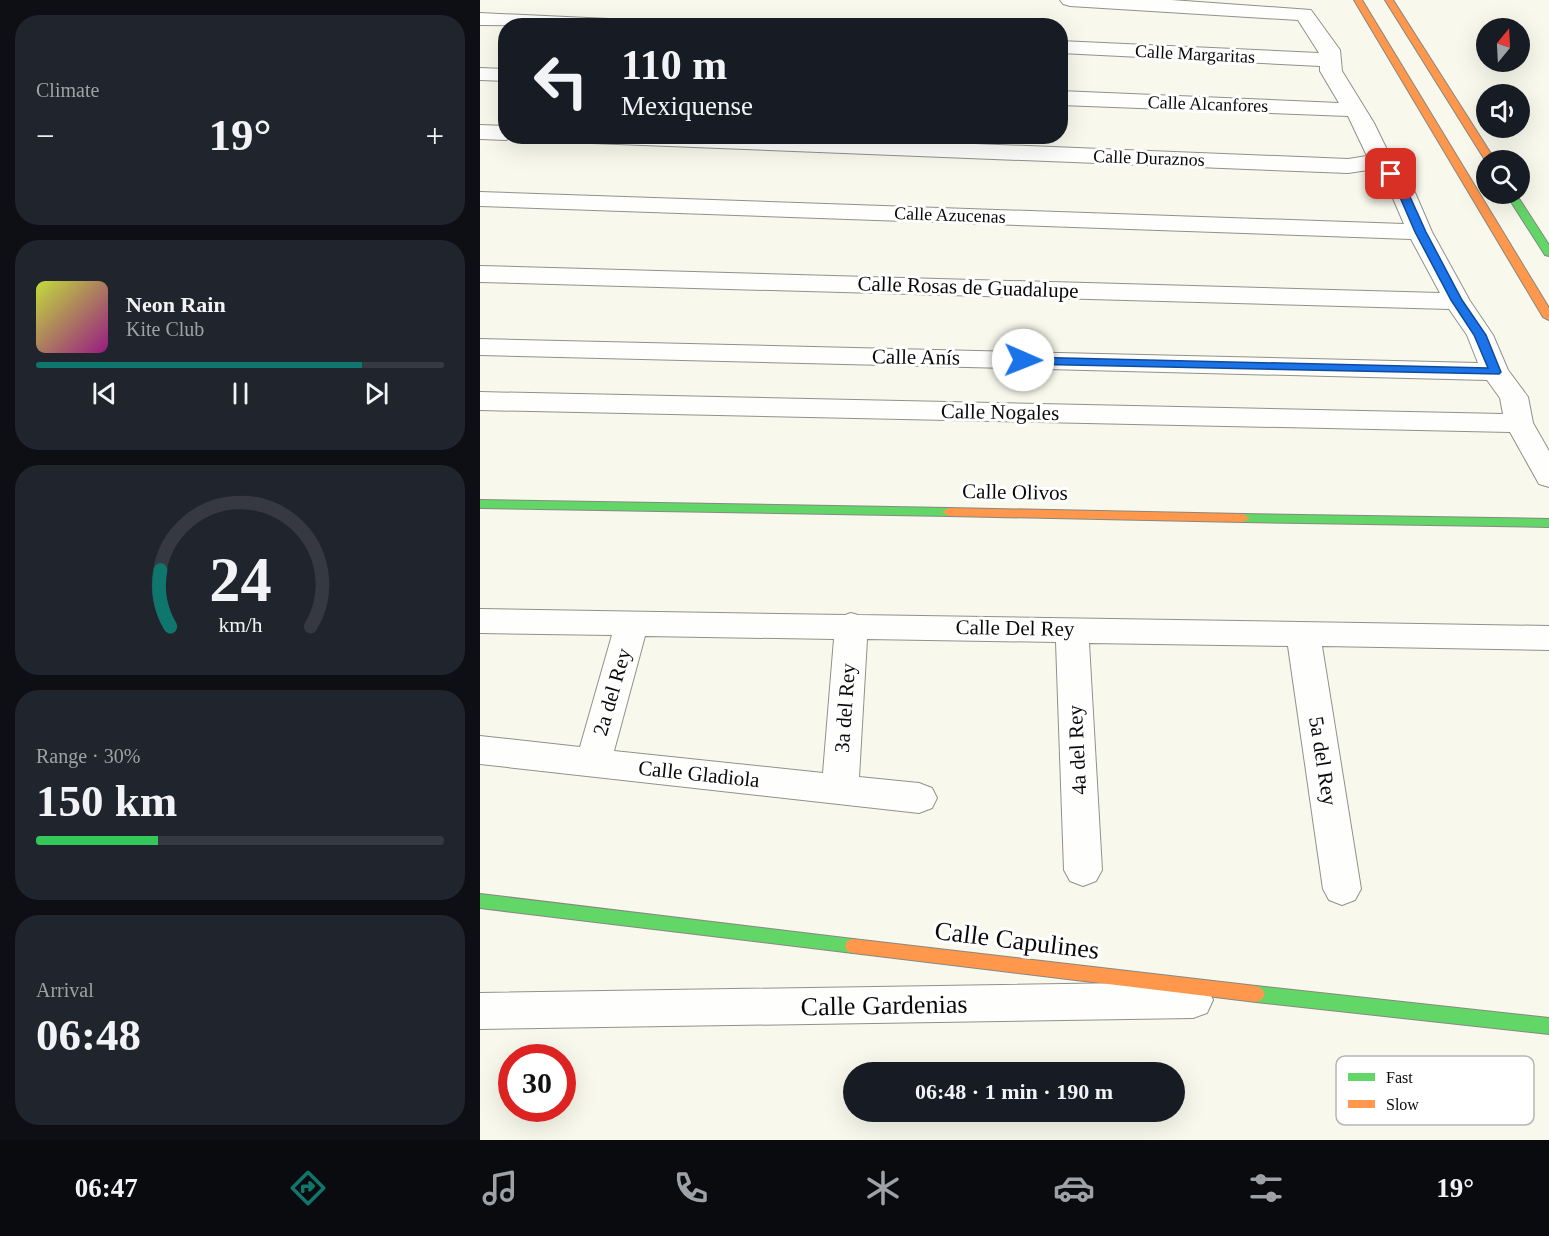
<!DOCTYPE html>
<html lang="en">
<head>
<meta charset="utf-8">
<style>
  body { margin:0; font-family:"Times New Roman",serif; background:#20242c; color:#f1f3f6; height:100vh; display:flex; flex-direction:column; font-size:22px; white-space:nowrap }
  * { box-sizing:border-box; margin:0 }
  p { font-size:20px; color:#9ea1a6 }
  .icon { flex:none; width:33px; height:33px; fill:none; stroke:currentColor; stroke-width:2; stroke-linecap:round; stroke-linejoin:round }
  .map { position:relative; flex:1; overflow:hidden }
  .side { display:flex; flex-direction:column; gap:15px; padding:15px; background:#0d0f14; width:480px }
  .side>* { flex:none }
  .hud { position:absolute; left:18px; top:18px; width:570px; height:126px; border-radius:24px; box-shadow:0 6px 24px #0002; background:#171b24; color:#f1f3f6; overflow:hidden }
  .needle { width:39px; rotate:18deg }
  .controls { position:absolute; left:996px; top:18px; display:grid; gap:12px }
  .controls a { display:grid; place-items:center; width:54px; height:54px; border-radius:50%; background:#171b24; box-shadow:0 6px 24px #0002; font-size:30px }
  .speed { position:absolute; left:18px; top:1044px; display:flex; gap:12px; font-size:30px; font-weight:700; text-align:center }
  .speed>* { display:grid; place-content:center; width:78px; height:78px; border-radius:50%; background:#171b24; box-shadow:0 6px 24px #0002; line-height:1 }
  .speed .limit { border:9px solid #d22; background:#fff; color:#111 }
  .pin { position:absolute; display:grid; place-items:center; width:51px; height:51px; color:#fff; margin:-26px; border-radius:12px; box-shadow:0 3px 9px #0006 }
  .me { position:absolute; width:66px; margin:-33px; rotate:91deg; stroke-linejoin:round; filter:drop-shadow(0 0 4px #0008) }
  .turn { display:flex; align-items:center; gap:21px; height:126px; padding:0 24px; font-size:27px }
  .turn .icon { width:78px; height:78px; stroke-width:2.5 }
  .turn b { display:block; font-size:42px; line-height:51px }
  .big { font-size:45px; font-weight:600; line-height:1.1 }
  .side .widget { flex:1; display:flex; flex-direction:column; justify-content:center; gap:9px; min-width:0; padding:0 21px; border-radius:24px; background:#20242c }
  .side .dial { align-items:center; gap:0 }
  .dial svg { height:156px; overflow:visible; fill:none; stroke:#363941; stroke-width:7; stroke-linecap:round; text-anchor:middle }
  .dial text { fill:#f1f3f6; stroke:none }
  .song { display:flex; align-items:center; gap:18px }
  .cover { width:72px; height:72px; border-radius:9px; background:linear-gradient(135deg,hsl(70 70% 55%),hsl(310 70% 35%)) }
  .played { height:6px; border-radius:3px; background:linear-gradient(90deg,#0f766e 80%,#363941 80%) }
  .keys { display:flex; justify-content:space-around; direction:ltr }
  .heat { display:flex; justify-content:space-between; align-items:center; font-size:33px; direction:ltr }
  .charge { height:9px; border-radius:4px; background:linear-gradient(90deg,#34c759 30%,#363941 0) }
  .trip { position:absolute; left:363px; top:1062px; width:342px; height:60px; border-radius:30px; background:#171b24; box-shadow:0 6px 24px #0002; font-weight:600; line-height:60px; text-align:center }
  .menu { display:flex; height:96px; justify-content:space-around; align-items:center; background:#090b0e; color:#9ea1a6 }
  .menu .icon { width:42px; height:42px }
  .menu .current { color:#0f766e }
  .menu b { font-size:27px; color:#f1f3f6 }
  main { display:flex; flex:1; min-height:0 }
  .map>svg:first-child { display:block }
</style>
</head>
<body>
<main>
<section class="side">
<div class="widget"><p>Climate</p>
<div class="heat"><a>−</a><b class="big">19°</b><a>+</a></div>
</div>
<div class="widget">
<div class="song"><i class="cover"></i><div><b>Neon Rain</b><p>Kite Club</p></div></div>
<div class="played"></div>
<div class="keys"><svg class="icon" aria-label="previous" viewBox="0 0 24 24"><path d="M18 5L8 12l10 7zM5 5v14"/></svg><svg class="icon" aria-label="pause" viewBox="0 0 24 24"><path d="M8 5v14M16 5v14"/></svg><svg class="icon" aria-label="next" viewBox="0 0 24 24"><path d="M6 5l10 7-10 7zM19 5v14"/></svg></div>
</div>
<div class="widget dial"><svg viewBox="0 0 100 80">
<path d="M14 69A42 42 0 1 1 86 69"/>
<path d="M14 69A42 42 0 0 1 9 40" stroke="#0f766e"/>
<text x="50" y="56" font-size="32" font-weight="700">24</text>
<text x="50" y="72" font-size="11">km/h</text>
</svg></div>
<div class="widget"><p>Range · 30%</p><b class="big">150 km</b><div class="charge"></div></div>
<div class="widget"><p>Arrival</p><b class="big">06:48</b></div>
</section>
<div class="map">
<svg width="1069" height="1140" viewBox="0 0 1069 1140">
  <rect width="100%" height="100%" fill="#f8f9ec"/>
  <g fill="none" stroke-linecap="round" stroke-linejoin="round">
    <g stroke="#91918b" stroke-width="2">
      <path id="street" d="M580,0h111l140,10 29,40 2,21 32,52 18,37 21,28 19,44 38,69 23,34 15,35 20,27 5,26 16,28v36l-10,-3 -29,-52 -1030,-22v-18l1023,22 -3,-16 -13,-18 -1007,-25v-16l998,24 -11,-28 -18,-26 -969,-27v-16l960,27 -29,-54 -931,-33v-14l924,32 -15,-35 -14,-20 -27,4 -756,-30 -8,-2 -3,-5h197l570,23 19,-3 -19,-40 -288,-11v-14l279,12 -19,-32v-5l-260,-13v-12l259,12 -21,-33 -228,-14 -7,-2z
        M0,13l150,7 7,2 3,4 -160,-1z
        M0,68l26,1v12l-26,-1z
        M0,125l26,1v10h9l-9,4 -26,-1z
        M0,609l365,6 6,-2 7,2 691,11v24l-227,-4 39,243 -6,11 -13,5 -13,-5 -6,-11 -35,-243 -199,-3 13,227 -6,11 -13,5 -13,-5 -6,-11 -8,-228 -189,-3 -8,138 60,6 13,5 5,10 -5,10 -13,5 -439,-49v-28l100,11 32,-112 -132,-2zM165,636l189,3 -11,134 -209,-22z
        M713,982l14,5 6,13 -6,13 -14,5 -713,11v-36z"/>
    </g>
    <g stroke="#878882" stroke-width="2">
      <path id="fast" d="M1026,194h10l33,51v11l-4,-1z
        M0,500l469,8 7,4 -7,4 -469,-8z
        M763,514l306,5v8l-306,-5 -7,-4z
        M0,894l373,45 6,2 2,5 -2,5 -6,2 -373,-45z
        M776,986l293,32v16l-293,-32 -6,-3 -3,-5 3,-5z"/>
    </g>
    <g stroke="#878882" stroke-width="2">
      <path id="slow" d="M874,0h8l187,308v12l-6,-3z
        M905,0h8l102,160 -9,2 -1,-2z
        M469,508l294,6 7,4 -7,4 -294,-6 -7,-4z
        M373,939l403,47 6,3 3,5 -3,5 -6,3 -403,-49 -6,-2 -2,-5 2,-5z"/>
    </g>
    <use href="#street" fill="#fefefc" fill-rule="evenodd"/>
    <use href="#fast" fill="#63d668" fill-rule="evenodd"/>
    <use href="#slow" fill="#ff974d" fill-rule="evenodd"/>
  </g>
  <path fill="#1a73e8" stroke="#114b97" stroke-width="1.5" d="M911,171l3,1 12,16 20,44 36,68 24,35 15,37 -2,2 -476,-10 -6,-4 6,-3 465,11 -14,-33 -23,-35 -36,-68 -19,-44 -10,-14z"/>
  <g text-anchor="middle" stroke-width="6" stroke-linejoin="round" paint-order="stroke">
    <g font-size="18" fill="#090909" stroke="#fff">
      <text transform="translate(715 54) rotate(3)" y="6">Calle Margaritas</text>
      <text transform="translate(728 104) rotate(2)" y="6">Calle Alcanfores</text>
      <text transform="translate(669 158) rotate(2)" y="6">Calle Duraznos</text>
      <text transform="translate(470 215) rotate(2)" y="6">Calle Azucenas</text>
    </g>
    <g font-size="21" fill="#090909" stroke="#fff">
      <text transform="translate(488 287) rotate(2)" y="7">Calle Rosas de Guadalupe</text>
      <text transform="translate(436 357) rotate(1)" y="7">Calle Anís</text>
      <text transform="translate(520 412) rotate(1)" y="7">Calle Nogales</text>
      <text transform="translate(535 492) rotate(1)" y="7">Calle Olivos</text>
      <text transform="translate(535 628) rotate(1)" y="7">Calle Del Rey</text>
      <text transform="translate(132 692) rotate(-74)" y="7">2a del Rey</text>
      <text transform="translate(365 708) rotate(-86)" y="7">3a del Rey</text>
      <text transform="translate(597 750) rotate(-93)" y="7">4a del Rey</text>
      <text transform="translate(843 761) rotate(81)" y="7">5a del Rey</text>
      <text transform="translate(219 774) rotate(6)" y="7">Calle Gladiola</text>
    </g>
    <g font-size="26" fill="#090909" stroke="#fff">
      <text transform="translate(537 940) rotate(7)" y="9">Calle Capulines</text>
      <text transform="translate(404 1005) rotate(-1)" y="9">Calle Gardenias</text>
    </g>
  </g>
  <rect x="856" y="1056" width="198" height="69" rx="9" fill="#fff" stroke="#b5b5b5" stroke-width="1.5"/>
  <rect x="868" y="1073" width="27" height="8" fill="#63d668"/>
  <rect x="868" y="1100" width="27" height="8" fill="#ff974d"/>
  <g font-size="16" fill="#090909">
    <text x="906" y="1083">Fast</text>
    <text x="906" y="1110">Slow</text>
  </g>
</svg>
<div class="controls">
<a><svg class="needle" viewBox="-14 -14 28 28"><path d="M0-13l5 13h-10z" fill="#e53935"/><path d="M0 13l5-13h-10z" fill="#9ea1a6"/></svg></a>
<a><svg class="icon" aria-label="sound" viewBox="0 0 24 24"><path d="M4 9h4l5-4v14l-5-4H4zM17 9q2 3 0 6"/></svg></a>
<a><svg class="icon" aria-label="search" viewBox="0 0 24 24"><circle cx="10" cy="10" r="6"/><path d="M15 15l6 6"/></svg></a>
</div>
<div class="speed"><div class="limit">30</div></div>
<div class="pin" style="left:911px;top:174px;background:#d93025"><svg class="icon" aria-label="arrive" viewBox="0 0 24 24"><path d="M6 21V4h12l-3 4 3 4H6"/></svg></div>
<svg class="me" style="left:543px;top:360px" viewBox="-20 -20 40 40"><circle r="19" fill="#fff"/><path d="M0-13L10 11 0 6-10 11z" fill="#1a73e8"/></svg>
<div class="trip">06:48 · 1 min · 190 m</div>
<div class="hud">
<div class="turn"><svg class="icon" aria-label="left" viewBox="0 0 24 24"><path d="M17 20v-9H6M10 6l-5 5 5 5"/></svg><div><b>110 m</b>Mexiquense</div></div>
</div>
</div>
</main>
<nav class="menu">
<b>06:47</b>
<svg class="icon current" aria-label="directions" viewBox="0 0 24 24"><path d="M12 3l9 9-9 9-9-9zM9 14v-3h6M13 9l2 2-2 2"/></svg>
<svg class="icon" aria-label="music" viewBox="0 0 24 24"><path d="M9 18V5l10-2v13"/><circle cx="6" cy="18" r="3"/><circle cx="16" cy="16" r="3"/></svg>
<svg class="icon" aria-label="phone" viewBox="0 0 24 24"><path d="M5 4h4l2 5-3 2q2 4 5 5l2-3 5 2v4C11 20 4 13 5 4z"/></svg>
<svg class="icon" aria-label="climate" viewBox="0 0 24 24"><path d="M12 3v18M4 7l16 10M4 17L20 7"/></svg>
<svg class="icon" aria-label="car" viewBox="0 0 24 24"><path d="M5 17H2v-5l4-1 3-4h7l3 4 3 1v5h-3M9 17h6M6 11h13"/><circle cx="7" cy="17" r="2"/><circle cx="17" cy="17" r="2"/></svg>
<svg class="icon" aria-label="filters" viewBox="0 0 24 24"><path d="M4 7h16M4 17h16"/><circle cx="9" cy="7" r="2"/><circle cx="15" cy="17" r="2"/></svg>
<b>19°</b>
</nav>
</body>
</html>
